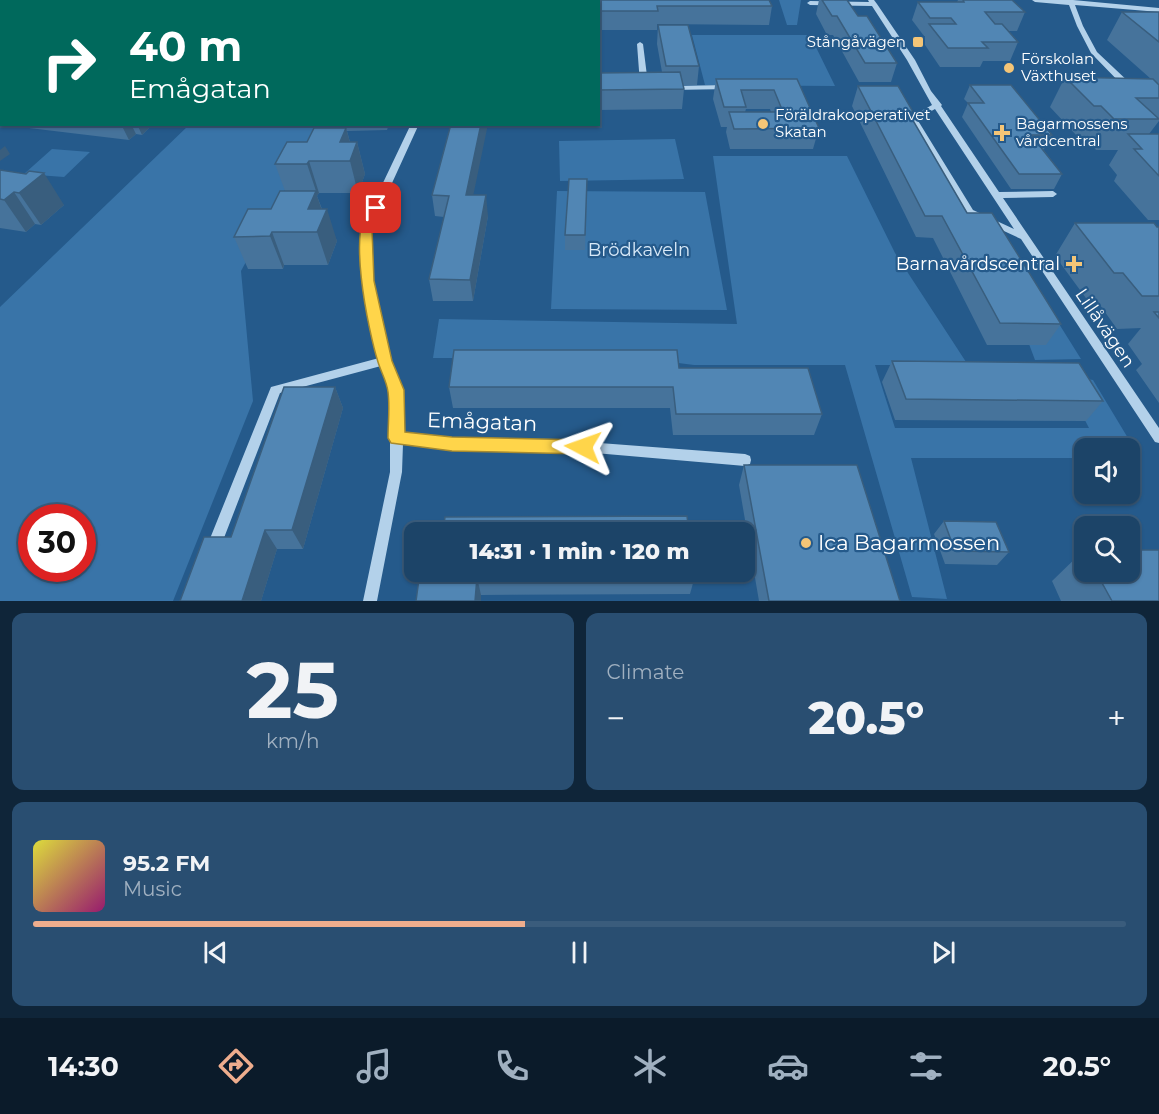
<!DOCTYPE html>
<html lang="en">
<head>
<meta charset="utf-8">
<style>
  body { margin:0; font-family:Montserrat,sans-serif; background:#294e71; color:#f1f3f6; height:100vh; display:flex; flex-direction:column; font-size:22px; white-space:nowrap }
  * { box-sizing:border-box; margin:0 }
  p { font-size:20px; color:#a0b0c0 }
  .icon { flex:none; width:33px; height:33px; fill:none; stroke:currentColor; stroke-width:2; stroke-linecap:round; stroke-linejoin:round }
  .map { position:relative; height:601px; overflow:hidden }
  .details { display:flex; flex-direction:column; gap:12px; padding:12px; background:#0f2539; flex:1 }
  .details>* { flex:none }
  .guide { position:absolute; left:0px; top:0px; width:600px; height:126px; box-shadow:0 2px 4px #0004,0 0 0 2px #3a5c7c; background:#00695c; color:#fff; overflow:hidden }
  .buttons { position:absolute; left:1074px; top:438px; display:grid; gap:12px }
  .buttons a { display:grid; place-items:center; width:66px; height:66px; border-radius:12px; background:#1c4468; box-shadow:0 2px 4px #0004,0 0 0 2px #3a5c7c; font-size:30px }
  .speed { position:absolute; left:18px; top:504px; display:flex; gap:12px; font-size:30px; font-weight:700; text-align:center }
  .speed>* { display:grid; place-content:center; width:78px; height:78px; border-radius:50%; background:#1c4468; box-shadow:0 2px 4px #0004,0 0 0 2px #3a5c7c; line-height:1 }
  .speed .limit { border:9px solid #d22; background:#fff; color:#111 }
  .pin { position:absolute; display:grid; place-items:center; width:51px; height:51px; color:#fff; margin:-26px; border-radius:12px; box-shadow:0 3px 9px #0006 }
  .me { position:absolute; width:66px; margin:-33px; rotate:274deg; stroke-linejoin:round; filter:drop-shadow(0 0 4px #0008) }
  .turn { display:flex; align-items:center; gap:21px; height:126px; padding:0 30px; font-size:27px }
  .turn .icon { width:78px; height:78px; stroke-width:2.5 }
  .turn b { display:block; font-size:42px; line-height:51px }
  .big { font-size:45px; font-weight:800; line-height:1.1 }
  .details .card { flex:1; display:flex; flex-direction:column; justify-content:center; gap:9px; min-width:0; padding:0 21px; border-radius:12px; background:#294e71 }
  .details .dial { align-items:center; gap:0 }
  .dial b { font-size:78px; line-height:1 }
  .song { display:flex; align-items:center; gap:18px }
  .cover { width:72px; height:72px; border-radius:9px; background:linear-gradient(135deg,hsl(60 70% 55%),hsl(320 70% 35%)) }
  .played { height:6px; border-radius:3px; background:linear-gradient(90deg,#eead8d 45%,#3a5c7c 45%) }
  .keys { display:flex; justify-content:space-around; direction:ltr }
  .heat { display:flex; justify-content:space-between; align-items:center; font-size:33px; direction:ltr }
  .details .tiles { flex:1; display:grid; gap:12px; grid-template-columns:1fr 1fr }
  .card:last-child { grid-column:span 2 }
  .trip { position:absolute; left:404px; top:522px; width:351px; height:60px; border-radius:12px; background:#1c4468; box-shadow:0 2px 4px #0004,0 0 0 2px #3a5c7c; font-weight:800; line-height:60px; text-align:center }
  .tabs { display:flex; height:96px; justify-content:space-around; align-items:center; background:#0b1b2a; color:#a0b0c0 }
  .tabs .icon { width:42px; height:42px }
  .tabs .active { color:#eead8d }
  .tabs b { font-size:27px; color:#f1f3f6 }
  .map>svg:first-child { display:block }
</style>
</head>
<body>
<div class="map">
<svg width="1159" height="601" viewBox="0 0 1159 601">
  <rect width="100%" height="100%" fill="#255a8b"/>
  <path fill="#3974a8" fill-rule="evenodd" d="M779,0h38h-16l-4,25h-10z
    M692,35h118l25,51 -130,-1z
    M189,125h131l-79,146 12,130 -80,200h-173v-294zM32,518h50v50h-50z
    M675,139l9,40 -124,2 -1,-40z
    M52,149l38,3 -26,25 -40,-3z
    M713,156h134l48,97 73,112h-93l20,63h194l-28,-54 32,6 47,78h-10v-10h-46v10h-173l36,141 -35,-2 -67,-232h-151l-55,-7h-206l6,-39 298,5z
    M557,191l148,1 22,118 -176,-1z
    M1004,236l77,123 -46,1 -6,-16z"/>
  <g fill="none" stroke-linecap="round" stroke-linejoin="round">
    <path fill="#b3d1ea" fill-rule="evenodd" d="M265,0h6l-7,2z
      M410,0h27l-2,2h-30z
      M467,0h6l-7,2z
      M868,0h6l3,4 38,56 16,31 11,14 -1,1 58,86 54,-1 4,3 -4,3 -50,1 156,230v15l-4,-1 -134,-203 -54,-25 -58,-96 23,-13 -25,-45 -35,-54 -62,-1 -3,-2 3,-2 59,1zM935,109l79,120 -41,-19 -56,-91z
      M1032,0h41l86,8v4l-84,-7 8,21 14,26 35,33v4h-6l-35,-36 -14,-27 -8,-21 -34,-3z
      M640,42l3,2 5,40 -4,2 -4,-2 -3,-40z
      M0,69h2v5h-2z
      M727,85l4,2 -1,2 -59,1 -4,-2 4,-2z
      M411,124h8l-48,105 1,52 19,80 11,30 1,42 49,6 108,1 185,14 5,2 1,4 -1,4 -5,2 -185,-16 -108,-1 -49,-5 -1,28 -25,129h-14l27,-129v-81l-9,-25 -101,27 -63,163 -5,2 -5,-2 -2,-5 66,-164 108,-29 -17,-77 -1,-52z"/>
  </g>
  <path fill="#46739b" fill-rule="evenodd" d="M819,0h28l11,16 39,47 -6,19h-32l-26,-47h-6l-11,-21z
    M958,0h54l13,12 -8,19h-9l10,11 -8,19h-27l-3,6h-40l-17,-25 2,-6h-1l-12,-16 6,-18h39z
    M598,2l174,4 -3,19 -112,-1v6h-59z
    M1122,12h37v109l-10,13h10v86h-11l-34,-39 3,-6 -8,-10 9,-15h-22l-12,-14h-7l-27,-29 15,-30 86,2 -44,-39z
    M658,25l41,41 -2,19h-13v4l-2,20 -84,1v-37l64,-1 -5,-28z
    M2,74v46l-2,-2v-43z
    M716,79h81l22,49 -6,21h-83l-4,-17 1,-5h-6l-8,-28zM746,109h24l1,3h-26z
    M970,85l82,50 -8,14h-1l19,25 -8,15h-43l-49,-72 6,-14 -4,-4z
    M858,86l55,26 -2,5 56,96 94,111 -15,21h-59l-54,-107 -17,-1 -64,-131z
    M153,124l-11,11 -6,-1 -7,6 -125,-15z
    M321,124h68l-2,6 -40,1 3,11h7l8,32 -7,19h-39l-2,3 5,13 15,32 -9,24h-44l-1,4h-35l-14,-32 37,-28 14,-18 -10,-27 32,-22 15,-14z
    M0,170l64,35 -23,20 -6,-1 -9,8 -26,-4z
    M587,194l-2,56h-20v-15z
    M432,195h42l14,21 -15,85h-40l-4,-22 15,-62 -9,-1z
    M1075,223l84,4v176l-23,-33 6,-6 -14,-20 13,-16 -24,1 -17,-24h-9l-36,-49z
    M892,361l211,40 -17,20 -191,-1 -13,-38z
    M679,368l143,46 -8,21h-141l-3,-27h-217l-4,-21z
    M335,387l8,21 -40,141h-26l-16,52h-81l51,-64z
    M744,465l156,136h-141l-20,-116z
    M944,521l65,31 -12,13 -52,-1 -11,-30z
    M1084,550v22h46l29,29h-98l-9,-20z
    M420,572l275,4 -5,18 -209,1v6h-65z"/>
  <path fill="#395e7e" d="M111,0h55l-6,2h-55z
    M121,124h10l5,10 -7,6z
    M137,124h16l-11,11z
    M481,124h7l-19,92 -3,-21z
    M346,128l7,25 4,-11 8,32 -7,19 -8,-32 -10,-19z
    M5,146l5,8 -10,7v-11z
    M309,161l10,32 -2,3 7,20 3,-7 10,32 -9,24 -11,-33 -9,-23 8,-18 -9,-27z
    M44,173l20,32 -23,20 -22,-32z
    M14,192l21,32 -9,8 -22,-32z
    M486,195l2,21 -15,85 -3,-21z
    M272,232l12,33 -1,4 -13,-33z
    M335,387l8,21 -40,141 -11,-19z
    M265,530l12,19 -16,52h-19z
    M477,577l4,18v6h-6z"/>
  <path fill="#5186b4" stroke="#395e7e" stroke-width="1.5" d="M98,0h13l-6,2h-6z
    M388,0h24v2h-25z
    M498,0h49l-1,2h-49z
    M568,0h201l3,6h-115l1,5h-60v-9h-31z
    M822,0h25l11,16h9l30,47h-32l-28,-47h-5z
    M963,0h49l13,12h-40l10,12h7l16,18h-36l6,6h-40l-19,-24h27l-5,-6h-21l-12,-16h46z
    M1122,12h37v30z
    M658,25h30l11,41h-33z
    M680,72l4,17 -86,1v-17z
    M2,74v22h-2v-12h1h-1v-9z
    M1065,77l88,2 6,6v13h-23l23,21h-45l-13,-13h-7z
    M716,79h81l22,49 -85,1 -5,-17h54l-9,-22h-33l5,17h-22z
    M970,85h41l41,50h-21l31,39h-43l-51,-71h16z
    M858,86h40l15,26h-5l59,101h25l69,111 -61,-1 -58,-107h-17z
    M451,124h30l-15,71h20l-16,85 -41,-1 20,-83 -17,-1z
    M314,128h32l-6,14h17l-7,19h-41l-2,3h-32l12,-22h20z
    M1128,134h31v42l-25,-27h8z
    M0,170l26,4 3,-3 15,2 -25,20 -5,-1 -10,8 -4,-1z
    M569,179h18l-2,56h-20z
    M280,191h36l-8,18h19l-10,23h-45l-2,4 -36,1 14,-28h23z
    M1075,223h79l3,4h2v69h-17l-19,-23h-9z
    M1154,312h5v6z
    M454,350h223l2,18h129l14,46h-146l-3,-27h-224z
    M892,361l187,2 24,38 -197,-2z
    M284,387h51l-43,143h-27l-23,71h-62l24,-64h27z
    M744,465h113l43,136h-131z
    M687,516l2,16h-246l2,-15z
    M944,521l52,1 13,30 -54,-1z
    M1130,550h29v51h-47l-16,-29h34z
    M420,572h274l1,4 -218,1 -2,24h-59z"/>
  <path fill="#ffd54a" stroke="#a68a30" stroke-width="1.5" d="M376,204l6,4 -10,21 2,52 18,80 12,29 1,42 47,5 131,3 6,2 2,5 -2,5 -6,2 -131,-3 -61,-8 -3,-5c0,-15 2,-31 0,-46 -1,-10 -7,-20 -10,-30 -8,-25 -36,-148 -2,-158z"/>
  <g fill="#f4c577" stroke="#255a8b" stroke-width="2">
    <rect x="912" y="36" width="12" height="12" rx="3"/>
    <circle cx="1009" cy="68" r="6"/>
    <circle cx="763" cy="124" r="6"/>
    <path d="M999 124h6v6h6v6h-6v6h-6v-6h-6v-6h6z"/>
    <path d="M1071 255h6v6h6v6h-6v6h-6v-6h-6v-6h6z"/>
    <circle cx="806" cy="543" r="6"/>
  </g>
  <g text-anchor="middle" stroke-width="4.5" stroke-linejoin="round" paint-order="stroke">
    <g font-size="15" fill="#fff" stroke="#255a8b" text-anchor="start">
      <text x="906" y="47" text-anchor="end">Stångåvägen</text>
      <text x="1021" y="64">Förskolan<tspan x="1021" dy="17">Växthuset</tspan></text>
      <text x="775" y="120">Föräldrakooperativet<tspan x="775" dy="17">Skatan</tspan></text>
      <text x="1016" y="129">Bagarmossens<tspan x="1016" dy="17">vårdcentral</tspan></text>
    </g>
    <g font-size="18" fill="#d8e9f8" stroke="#255a8b">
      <text x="639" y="256">Brödkaveln</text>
    </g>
    <g font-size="18" fill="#fff" stroke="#255a8b" text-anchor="end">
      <text x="1060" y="270">Barnavårdscentral</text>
    </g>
    <g font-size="18" fill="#fff" stroke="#255a8b">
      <text transform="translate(1105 328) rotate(56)" y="6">Lillåvägen</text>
    </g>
    <g font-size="21" fill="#fff" stroke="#255a8b">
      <text transform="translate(482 422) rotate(2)" y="7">Emågatan</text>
    </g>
    <g font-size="21" fill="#fff" stroke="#255a8b" text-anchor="start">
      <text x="818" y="550">Ica Bagarmossen</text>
    </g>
  </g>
</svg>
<div class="buttons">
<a><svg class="icon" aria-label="sound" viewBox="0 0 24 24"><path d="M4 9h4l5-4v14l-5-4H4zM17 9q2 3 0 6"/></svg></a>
<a><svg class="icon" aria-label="search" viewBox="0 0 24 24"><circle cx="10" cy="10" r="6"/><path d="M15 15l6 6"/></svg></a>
</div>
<div class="speed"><div class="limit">30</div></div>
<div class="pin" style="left:376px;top:208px;background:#d93025"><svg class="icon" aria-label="arrive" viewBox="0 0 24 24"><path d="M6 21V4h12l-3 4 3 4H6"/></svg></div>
<svg class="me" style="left:583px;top:447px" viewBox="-20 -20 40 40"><path d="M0-17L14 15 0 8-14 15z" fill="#ffd54a" stroke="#fff" stroke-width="4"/></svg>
<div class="trip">14:31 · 1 min · 120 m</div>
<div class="guide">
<div class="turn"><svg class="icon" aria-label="right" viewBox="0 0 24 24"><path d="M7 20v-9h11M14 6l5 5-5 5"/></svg><div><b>40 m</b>Emågatan</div></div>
</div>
</div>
<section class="details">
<div class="tiles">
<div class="card dial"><b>25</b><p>km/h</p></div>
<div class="card"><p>Climate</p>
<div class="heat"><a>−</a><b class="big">20.5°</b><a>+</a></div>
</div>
<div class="card">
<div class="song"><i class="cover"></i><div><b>95.2 FM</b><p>Music</p></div></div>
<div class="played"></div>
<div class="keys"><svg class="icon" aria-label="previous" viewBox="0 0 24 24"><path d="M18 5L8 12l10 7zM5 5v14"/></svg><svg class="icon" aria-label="pause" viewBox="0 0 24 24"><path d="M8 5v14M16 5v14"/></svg><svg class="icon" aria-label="next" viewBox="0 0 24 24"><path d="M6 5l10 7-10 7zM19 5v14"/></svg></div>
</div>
</div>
</section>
<nav class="tabs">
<b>14:30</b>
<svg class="icon active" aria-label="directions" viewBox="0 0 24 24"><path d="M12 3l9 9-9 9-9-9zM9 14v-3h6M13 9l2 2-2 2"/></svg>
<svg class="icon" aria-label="music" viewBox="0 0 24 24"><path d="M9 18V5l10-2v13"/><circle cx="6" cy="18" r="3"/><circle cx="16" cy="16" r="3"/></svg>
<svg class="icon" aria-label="phone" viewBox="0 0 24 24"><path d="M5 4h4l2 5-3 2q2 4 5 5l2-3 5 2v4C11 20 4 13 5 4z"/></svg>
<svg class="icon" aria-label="climate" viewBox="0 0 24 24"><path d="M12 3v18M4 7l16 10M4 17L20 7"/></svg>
<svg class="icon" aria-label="car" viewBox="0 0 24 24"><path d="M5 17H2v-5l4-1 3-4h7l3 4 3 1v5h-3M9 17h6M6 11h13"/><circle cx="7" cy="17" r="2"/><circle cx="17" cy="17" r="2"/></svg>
<svg class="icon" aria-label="filters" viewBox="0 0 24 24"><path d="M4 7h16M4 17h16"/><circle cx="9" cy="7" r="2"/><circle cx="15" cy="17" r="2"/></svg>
<b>20.5°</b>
</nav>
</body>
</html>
